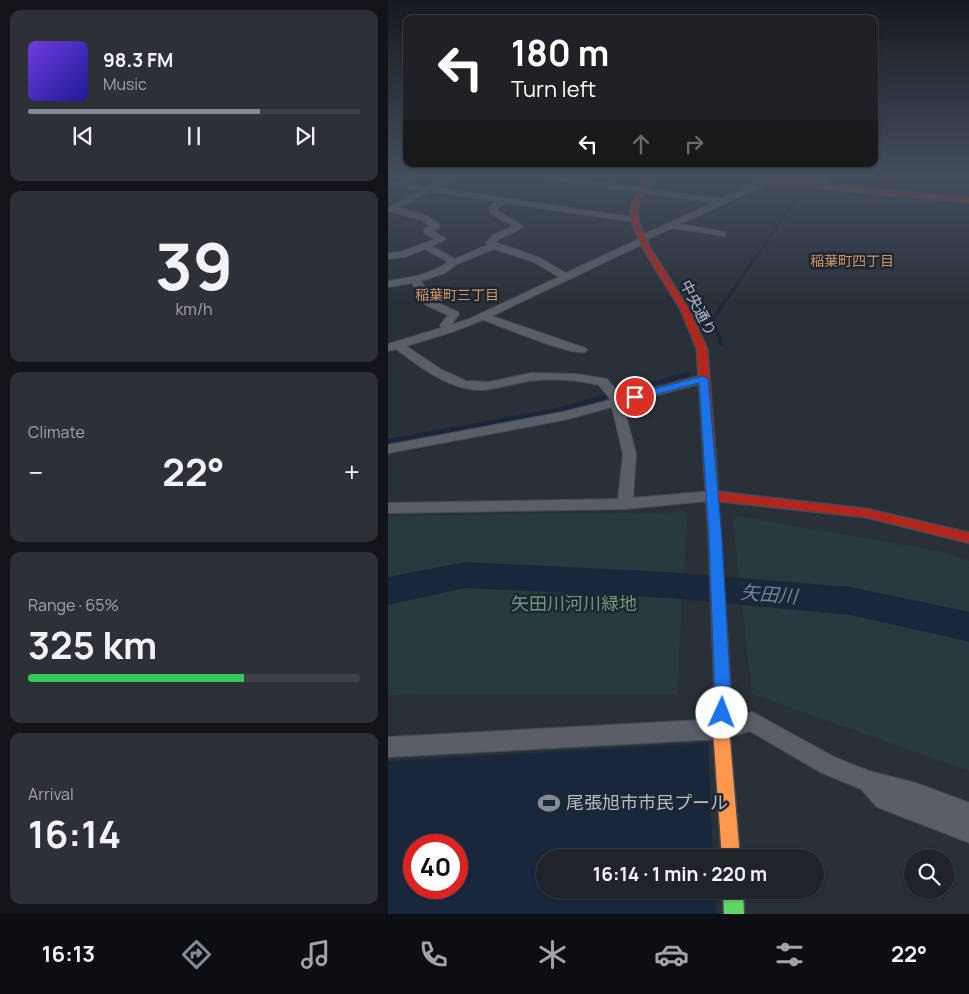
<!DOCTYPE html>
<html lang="en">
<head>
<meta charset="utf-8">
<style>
  body { margin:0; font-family:Manrope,"Noto Sans JP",sans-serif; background:#2d3036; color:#f1f3f6; height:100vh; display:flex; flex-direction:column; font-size:19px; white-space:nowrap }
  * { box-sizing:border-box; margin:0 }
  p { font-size:16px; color:#a2a4a8 }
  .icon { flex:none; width:28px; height:28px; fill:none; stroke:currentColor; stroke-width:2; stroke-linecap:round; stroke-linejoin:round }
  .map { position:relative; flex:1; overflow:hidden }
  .side { display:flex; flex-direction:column; gap:10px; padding:10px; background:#121417; width:388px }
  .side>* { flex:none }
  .banner { position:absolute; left:15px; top:15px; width:475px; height:152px; border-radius:10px; box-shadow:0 1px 4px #0004,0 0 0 1px #3d4147; background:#202124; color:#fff; overflow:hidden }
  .controls { position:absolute; left:516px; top:849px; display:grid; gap:10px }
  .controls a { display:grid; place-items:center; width:50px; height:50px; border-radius:50%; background:#20242a; box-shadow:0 1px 4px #0004,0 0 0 1px #3d4147; font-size:25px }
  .speed { position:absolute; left:15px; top:834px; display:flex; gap:10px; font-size:25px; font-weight:700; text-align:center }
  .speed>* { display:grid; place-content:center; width:65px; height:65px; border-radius:50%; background:#20242a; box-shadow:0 1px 4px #0004,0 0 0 1px #3d4147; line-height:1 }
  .speed .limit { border:8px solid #d22; background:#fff; color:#111 }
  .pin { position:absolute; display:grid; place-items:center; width:42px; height:42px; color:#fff; margin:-21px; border:2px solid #fff; border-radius:50%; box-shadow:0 1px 5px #0007 }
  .me { position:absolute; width:55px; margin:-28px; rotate:2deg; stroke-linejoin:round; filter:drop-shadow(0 0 4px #0008) }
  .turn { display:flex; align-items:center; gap:18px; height:105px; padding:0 25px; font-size:22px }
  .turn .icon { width:65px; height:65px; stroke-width:2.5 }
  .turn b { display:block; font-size:35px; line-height:42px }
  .lanes { display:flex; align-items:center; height:48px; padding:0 25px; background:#0003; justify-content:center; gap:25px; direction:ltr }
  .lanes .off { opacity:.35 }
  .big { font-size:38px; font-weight:700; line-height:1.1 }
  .side .widget { flex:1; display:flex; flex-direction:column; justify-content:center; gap:8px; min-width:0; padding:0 18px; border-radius:10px; background:#2d3036 }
  .side .dial { align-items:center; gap:0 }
  .dial b { font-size:65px; line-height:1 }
  .song { display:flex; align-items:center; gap:15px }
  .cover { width:60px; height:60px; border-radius:8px; background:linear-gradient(135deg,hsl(260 70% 55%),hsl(240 70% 35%)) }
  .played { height:5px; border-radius:2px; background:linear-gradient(90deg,#848b96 70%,#3d4147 70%) }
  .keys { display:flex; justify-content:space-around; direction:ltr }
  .heat { display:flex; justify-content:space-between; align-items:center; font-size:28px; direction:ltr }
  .charge { height:8px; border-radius:4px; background:linear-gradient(90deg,#34c759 65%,#3d4147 0) }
  .trip { position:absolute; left:148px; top:849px; width:288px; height:50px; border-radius:25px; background:#20242a; box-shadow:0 1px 4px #0004,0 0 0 1px #3d4147; font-weight:700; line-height:50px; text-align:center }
  .tab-bar { display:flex; height:80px; justify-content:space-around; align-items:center; background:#0d0e11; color:#a2a4a8 }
  .tab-bar .icon { width:35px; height:35px }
  .tab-bar .active { color:#848b96 }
  .tab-bar b { font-size:22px; color:#f1f3f6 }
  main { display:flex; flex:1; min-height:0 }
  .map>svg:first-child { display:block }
</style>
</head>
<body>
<main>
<section class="side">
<div class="widget">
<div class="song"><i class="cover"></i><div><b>98.3 FM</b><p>Music</p></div></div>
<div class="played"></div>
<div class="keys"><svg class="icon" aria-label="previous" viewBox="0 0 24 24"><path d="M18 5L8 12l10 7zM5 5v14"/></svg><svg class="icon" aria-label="pause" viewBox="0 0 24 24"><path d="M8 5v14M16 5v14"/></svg><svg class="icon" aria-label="next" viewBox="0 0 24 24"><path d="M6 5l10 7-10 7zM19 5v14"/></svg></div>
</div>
<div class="widget dial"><b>39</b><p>km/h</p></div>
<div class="widget"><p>Climate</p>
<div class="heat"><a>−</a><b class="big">22°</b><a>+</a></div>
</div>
<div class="widget"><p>Range · 65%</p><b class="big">325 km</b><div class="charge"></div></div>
<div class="widget"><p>Arrival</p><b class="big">16:14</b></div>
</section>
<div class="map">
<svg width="582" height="914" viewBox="0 0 582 914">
  <rect width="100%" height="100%" fill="#2a3038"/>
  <path fill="#273a3e" d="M299,512l-10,182 -289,1v-179z
    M344,515l207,36 30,10v210l-217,-77z"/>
  <path fill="#19273c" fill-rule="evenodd" d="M320,743l5,114 -169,1v32h171l1,24h-328v-153zM26,845h43v43h-43z"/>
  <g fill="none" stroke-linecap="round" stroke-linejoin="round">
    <path stroke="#19273c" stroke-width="2.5" d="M429,178l3,-2
      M400,210l16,-22
      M364,263l34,-50"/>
    <path stroke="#19273c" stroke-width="3" d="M334,345l-10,-25 40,-58"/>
    <path stroke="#19273c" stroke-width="4.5" d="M0,441l166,-30 135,-37"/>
    <path fill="#19273c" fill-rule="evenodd" d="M77,562l204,10 181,15 120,25v30l-120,-27 -181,-17 -204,-10 -77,17v-28z"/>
    <g stroke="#484c55" stroke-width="2">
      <path id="street" d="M57,176h9l-18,12 202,30v4h-3l-131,-19 -7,6 1,2 25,15c-8,9 -20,8 -28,16l45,16 26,15 73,-34 1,-3 73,-33 -182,-27h22l168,23 45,-21h6v4l-92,42 45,8v4l-53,-8 -24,11 -1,3 -155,74 93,32 2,2 -2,2c-15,4 -83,-26 -102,-32l-31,12 -46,14 36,24 24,11 23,1 42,-9 45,1 31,5 15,18 81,-22 4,1 2,3 -2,3 -80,21 -3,5 12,46 -3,44 79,-7 5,1 2,4 -2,4 -91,9 -238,4v-10l230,-4 5,-45 -11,-47 -48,13 -176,33v-8l175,-33 48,-12 -12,-15c-22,-5 -46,-7 -69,-4 -20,2 -40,12 -61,8 -27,-5 -52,-24 -73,-40l-8,2v-7l53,-16 -1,-3 8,-10 -22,-10 -14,-22 -24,4v-6c21,-3 42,-6 60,-19l-23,-13 -20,8 -17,2v-6l13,-1 34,-13 -11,-6v-4l6,-3 -9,-6 -33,-9v-3l33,-18 -33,-5v-4l39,6zM41,191l67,10 -7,7 2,6 22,12 -20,9 -7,8 2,2 -33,14 -23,-13 14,-7 -13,-8 6,-3v-4l-12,-8 -27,-8zM106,249l40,13 25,15 -90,42 -18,6 8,-11 -1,-2 -24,-11 -13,-20 24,-8 12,-9z
        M437,176h9l-11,9h-6v-4z
        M364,712l82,45 35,14 47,12 54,20v40l-93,-36 -16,-18 -41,-17 -70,-41 -29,8 -333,18v-20l333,-18z"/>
    </g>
    <g stroke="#484c55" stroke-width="3">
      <path id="fast" d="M335,890h20l1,24h-20z"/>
    </g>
    <g stroke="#484c55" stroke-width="3">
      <path id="slow" d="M327,536l5,2 1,3 10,157 -2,31 11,129h-18l-9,-129 2,-31 -6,-157 1,-3z"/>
    </g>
    <g stroke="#484c55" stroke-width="3">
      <path id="jam" d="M262,176h7l-13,17 -5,9 -2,10 2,11 11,25 39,62 18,39 11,143 148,17 104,24v10l-104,-26 -148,-16 3,40 -1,3 -5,2 -5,-2 -1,-3 -12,-192 -16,-39 -38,-62 -11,-25 -1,-11 2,-10z
        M350,176h19l57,8 156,14v4l-156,-14z"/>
    </g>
    <use href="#street" fill="#5a5e66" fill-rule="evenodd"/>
    <use href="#fast" fill="#63d668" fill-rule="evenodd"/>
    <use href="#slow" fill="#ff974d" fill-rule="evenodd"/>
    <use href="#jam" fill="#b3261e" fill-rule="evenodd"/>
  </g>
  <linearGradient id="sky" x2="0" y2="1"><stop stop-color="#171a1f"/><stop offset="0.58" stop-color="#444e5e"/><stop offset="1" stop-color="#444e5e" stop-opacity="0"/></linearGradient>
  <rect width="582" height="304" fill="url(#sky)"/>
  <path fill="#1a73e8" stroke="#114b97" d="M315,376l5,3 14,160 9,159 -3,21 -6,2 -6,-2 -2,-6 1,-15 -6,-159 -10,-156 -64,17 -5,-3 1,-2z"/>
  <defs>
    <g id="stadium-bare" transform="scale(1.725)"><path d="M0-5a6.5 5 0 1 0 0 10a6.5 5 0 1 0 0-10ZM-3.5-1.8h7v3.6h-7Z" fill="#848b96" stroke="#1d2633" stroke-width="2.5" paint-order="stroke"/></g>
  </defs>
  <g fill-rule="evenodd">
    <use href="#stadium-bare" x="161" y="803"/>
  </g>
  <g text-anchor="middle" stroke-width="5" stroke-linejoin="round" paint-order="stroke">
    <g font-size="14" fill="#d59563" stroke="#1d2633">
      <text x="464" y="266">稲葉町四丁目</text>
      <text x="69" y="300">稲葉町三丁目</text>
    </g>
    <g font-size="15" fill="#b4bcc9" stroke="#1d2633">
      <text transform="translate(310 308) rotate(63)" y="5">中央通り</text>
    </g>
    <g font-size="18" fill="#6b9a76" stroke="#1d2633">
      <text x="186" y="610">矢田川河川緑地</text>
    </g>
    <g font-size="18" fill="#b4bcc9" stroke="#1d2633" text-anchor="start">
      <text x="178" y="809">尾張旭市市民プール</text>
    </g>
    <g font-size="19" font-style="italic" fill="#6d86a8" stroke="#1d2633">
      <text transform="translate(381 594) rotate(5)" y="7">矢田川</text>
    </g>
  </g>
</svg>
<div class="controls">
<a><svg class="icon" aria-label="search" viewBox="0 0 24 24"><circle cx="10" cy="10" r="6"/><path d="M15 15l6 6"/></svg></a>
</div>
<div class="speed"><div class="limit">40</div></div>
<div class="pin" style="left:247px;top:397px;background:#d93025"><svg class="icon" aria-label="arrive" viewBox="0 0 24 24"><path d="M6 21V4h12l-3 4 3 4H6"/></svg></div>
<svg class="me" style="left:334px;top:713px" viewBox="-20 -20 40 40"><circle r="19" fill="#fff"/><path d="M0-13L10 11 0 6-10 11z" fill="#1a73e8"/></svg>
<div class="trip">16:14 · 1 min · 220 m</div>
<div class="banner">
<div class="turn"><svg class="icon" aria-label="left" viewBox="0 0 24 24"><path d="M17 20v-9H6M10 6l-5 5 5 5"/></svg><div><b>180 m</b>Turn left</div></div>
<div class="lanes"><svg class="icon" aria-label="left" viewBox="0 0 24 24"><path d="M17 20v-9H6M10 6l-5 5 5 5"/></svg><svg class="icon off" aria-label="ahead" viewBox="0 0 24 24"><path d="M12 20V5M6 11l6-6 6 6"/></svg><svg class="icon off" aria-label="right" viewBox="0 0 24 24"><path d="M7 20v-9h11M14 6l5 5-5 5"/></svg></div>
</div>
</div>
</main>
<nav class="tab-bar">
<b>16:13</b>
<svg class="icon active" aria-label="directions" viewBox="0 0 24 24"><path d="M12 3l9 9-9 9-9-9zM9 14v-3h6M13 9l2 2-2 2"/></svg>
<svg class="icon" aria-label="music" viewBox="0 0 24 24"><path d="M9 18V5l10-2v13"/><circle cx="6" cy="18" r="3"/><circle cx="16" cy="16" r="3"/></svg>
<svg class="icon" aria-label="phone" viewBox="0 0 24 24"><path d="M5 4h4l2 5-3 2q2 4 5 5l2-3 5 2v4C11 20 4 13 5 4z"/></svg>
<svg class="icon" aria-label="climate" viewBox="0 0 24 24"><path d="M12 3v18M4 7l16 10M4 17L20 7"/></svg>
<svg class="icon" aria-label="car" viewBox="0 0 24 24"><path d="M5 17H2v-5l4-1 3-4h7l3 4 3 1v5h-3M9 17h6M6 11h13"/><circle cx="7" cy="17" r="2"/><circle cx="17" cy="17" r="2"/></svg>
<svg class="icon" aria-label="filters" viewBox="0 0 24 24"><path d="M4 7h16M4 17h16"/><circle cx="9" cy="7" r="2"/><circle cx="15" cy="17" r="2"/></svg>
<b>22°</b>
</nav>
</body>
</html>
